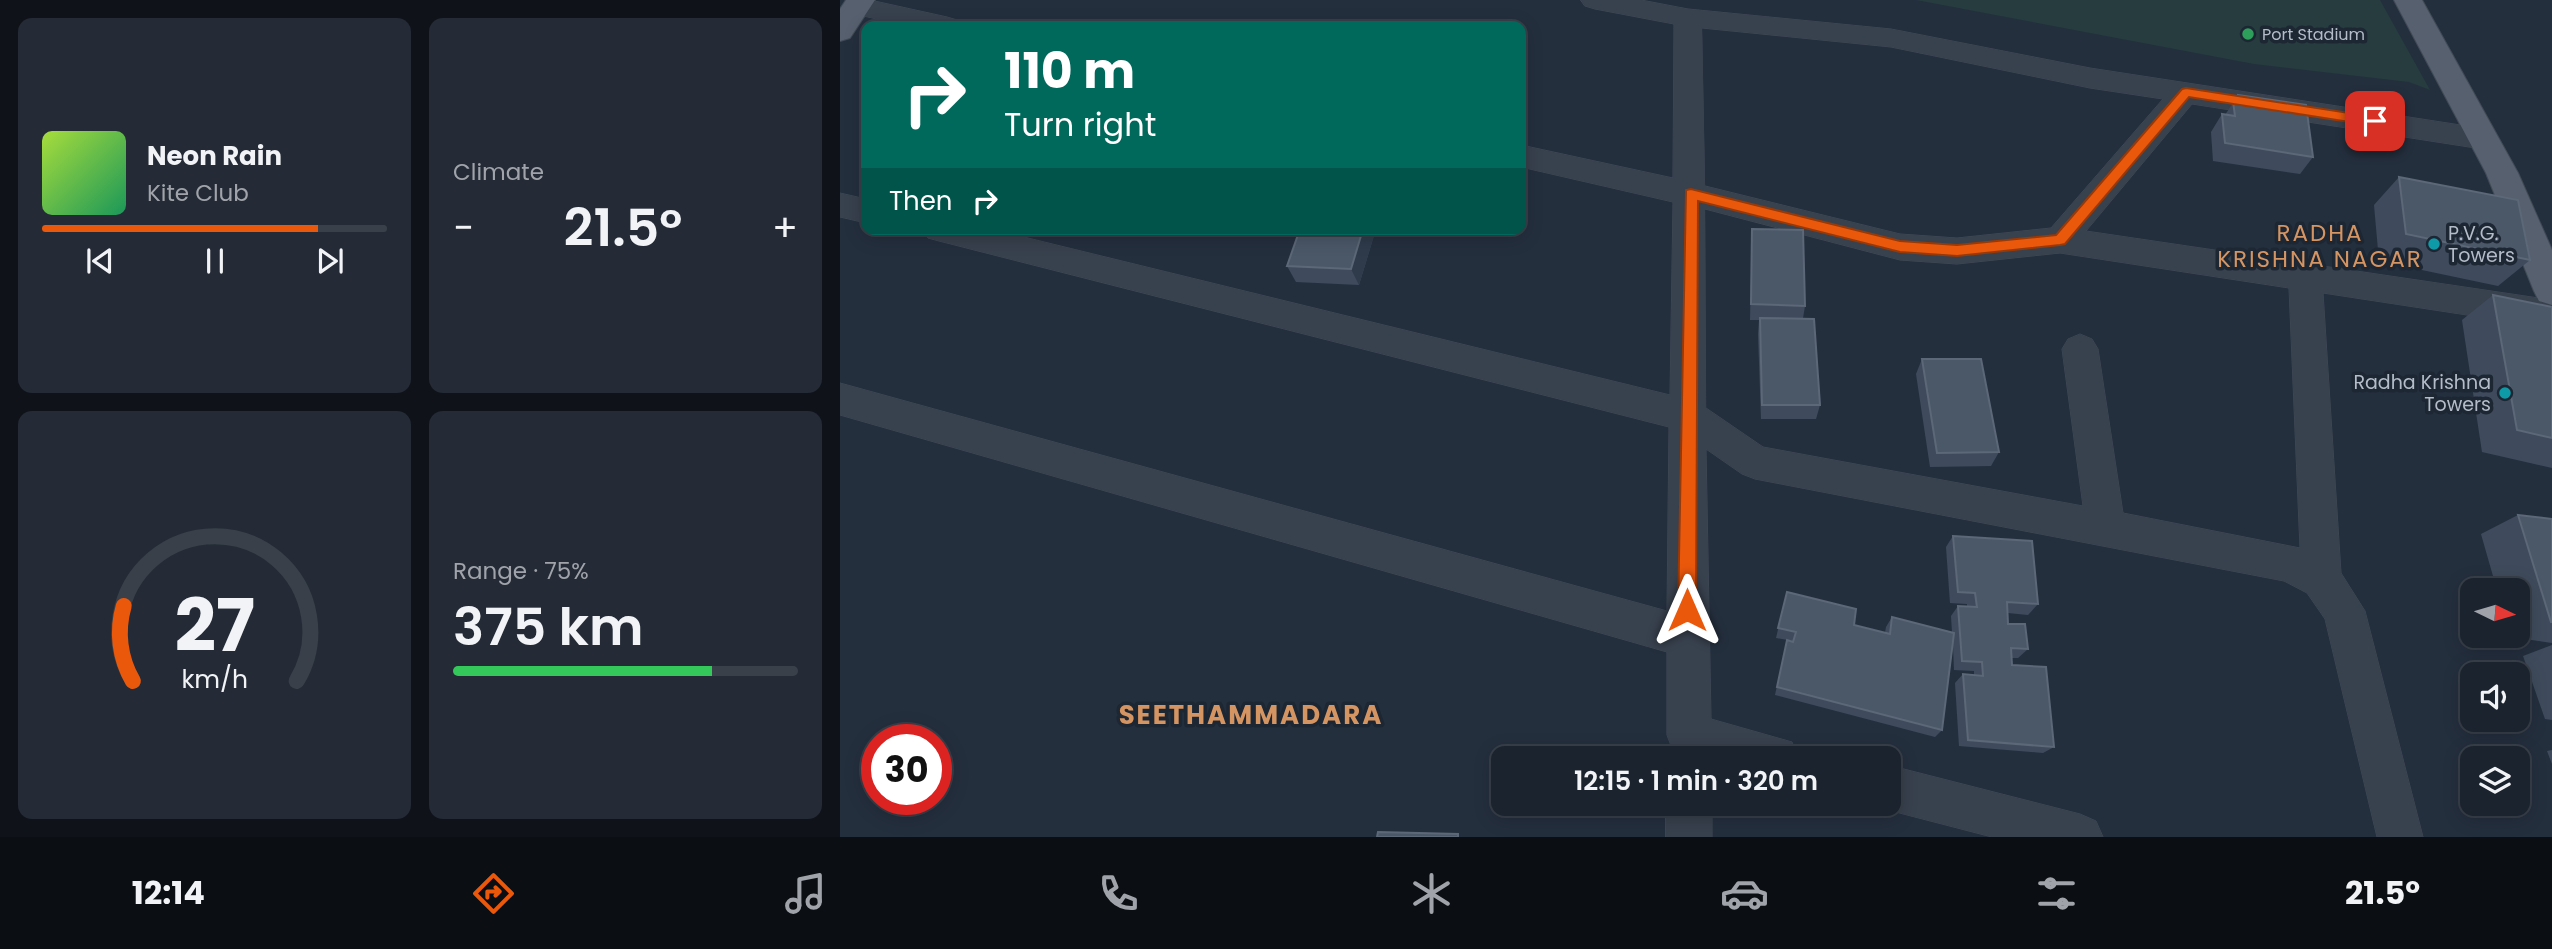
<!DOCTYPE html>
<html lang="en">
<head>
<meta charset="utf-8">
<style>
  body { margin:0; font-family:Poppins,sans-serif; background:#242b36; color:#f1f3f6; height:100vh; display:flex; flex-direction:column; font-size:26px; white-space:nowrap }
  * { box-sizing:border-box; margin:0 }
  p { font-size:23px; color:#a0a4aa }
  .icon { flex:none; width:38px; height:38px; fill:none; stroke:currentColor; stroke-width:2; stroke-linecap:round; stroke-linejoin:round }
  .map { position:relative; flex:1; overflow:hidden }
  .drawer { display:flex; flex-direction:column; gap:18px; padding:18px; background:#0f1319; width:840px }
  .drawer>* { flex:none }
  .hud { position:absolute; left:21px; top:21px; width:665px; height:214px; border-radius:14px; box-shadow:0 4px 18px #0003,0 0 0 2px #39404a; background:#00695c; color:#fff; overflow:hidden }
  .needle { width:46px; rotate:95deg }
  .tools { position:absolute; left:1620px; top:578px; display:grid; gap:14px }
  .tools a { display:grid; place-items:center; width:70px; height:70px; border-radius:14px; background:#1b232e; box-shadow:0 4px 18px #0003,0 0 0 2px #39404a; font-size:35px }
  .speed { position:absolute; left:21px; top:724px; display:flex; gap:14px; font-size:35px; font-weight:700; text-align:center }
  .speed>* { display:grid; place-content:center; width:91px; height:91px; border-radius:50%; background:#1b232e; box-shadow:0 4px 18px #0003,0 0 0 2px #39404a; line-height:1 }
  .speed .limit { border:10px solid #d22; background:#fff; color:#111 }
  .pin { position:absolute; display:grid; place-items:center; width:60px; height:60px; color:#fff; margin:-30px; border-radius:14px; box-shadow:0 4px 10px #0006 }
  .me { position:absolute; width:77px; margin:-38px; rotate:0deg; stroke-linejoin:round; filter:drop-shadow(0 0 5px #0008) }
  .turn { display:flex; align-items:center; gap:24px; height:147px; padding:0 28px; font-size:32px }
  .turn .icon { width:91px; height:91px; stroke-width:2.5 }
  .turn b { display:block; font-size:49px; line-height:60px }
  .then { display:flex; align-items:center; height:66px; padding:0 28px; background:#0003; gap:14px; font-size:26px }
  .big { font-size:52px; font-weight:600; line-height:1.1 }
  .drawer .card { flex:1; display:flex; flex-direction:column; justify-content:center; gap:10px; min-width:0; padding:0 24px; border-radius:14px; background:#242b36 }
  .drawer .dial { align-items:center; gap:0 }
  .dial svg { height:182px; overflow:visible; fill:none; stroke:#39404a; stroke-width:7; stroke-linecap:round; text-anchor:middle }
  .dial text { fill:#f1f3f6; stroke:none }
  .song { display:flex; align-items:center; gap:21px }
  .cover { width:84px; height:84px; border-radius:10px; background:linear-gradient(135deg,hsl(80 70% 55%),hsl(150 70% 35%)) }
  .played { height:7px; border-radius:4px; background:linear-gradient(90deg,#ea580c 80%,#39404a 80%) }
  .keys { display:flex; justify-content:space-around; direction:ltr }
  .heat { display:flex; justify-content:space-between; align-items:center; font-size:38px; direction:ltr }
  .charge { height:10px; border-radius:5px; background:linear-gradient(90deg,#34c759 75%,#39404a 0) }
  .drawer .tiles { flex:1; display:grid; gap:18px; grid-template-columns:repeat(2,1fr) }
  .trip { position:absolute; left:651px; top:746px; width:410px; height:70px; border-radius:14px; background:#1b232e; box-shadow:0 4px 18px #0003,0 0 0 2px #39404a; font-weight:600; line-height:70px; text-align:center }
  .dock { display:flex; height:112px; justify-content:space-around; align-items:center; background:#0b0e12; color:#a0a4aa }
  .dock .icon { width:49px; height:49px }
  .dock .on { color:#ea580c }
  .dock b { font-size:32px; color:#f1f3f6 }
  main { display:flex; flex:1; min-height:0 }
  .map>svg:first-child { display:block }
</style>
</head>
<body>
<main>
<section class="drawer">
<div class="tiles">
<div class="card">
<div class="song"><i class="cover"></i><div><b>Neon Rain</b><p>Kite Club</p></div></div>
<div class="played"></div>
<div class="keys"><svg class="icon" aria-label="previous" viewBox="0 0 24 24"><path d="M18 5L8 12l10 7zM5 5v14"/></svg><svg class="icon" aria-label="pause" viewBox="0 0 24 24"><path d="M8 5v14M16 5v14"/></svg><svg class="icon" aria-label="next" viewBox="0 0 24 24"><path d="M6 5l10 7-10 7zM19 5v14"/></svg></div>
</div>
<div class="card"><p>Climate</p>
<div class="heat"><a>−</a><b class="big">21.5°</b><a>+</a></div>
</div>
<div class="card dial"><svg viewBox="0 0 100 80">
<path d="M14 69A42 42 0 1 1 86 69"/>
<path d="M14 69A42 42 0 0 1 10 36" stroke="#ea580c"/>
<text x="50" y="56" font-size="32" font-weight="700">27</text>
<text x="50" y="72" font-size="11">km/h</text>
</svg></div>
<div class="card"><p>Range · 75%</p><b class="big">375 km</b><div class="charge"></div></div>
</div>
</section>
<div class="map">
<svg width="1712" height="837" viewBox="0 0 1712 837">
  <rect width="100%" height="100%" fill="#242f3e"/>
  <path fill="#263c3f" d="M1076,0h464l50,90 -21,-8 -155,-18z"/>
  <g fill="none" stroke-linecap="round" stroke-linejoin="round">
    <g stroke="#414a57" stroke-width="1">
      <path id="minor" d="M7,0h23l77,17 10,3 4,6c-40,2 -75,-4 -114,-14l-4,-6z
        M741,0h60l47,9 203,20 199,39 403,62 4,8 -4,8 -11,3 -290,-45 -106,127 466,69v28l-229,-35 18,280 24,38 58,226h-46l-52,-218 -18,-26 -23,-12 -529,-102 -13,-5 -36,-25 5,270 81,23 6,16h-106l-19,-7 -6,-16v-83l-827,-237v-32l827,228 2,-184 -730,-186 -11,-3 -5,-9h68l679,166 3,-193 -152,-35v-22l152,33 1,-154 -79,-15 -10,-3zM862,28l189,19 199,41 73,11 -112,129 -94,10 -57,-4 -195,-48zM865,209l195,51 57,4 103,-11 229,35 11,260 -177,-35 -25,-164 -6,-10 -12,-5 -12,5 -6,10 21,157 -320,-59 -57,-39z
        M0,193l26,6v24l-26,-6z
        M1048,765l192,49 16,7 7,16h-111l-104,-27 -15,-7h15z
        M826,803h46v34h-46z"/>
    </g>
    <g stroke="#414a57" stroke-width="2">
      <path id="major" d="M6,0h29l-25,38 -10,3v-32z
        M1554,0h28l96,173 34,77v55l-13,-4 -5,-10 -48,-118z"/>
    </g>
    <use href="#minor" fill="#38414e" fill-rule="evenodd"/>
    <use href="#major" fill="#56606e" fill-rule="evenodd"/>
  </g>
  <path fill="#3f4b5c" d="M1398,95l75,62 -13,17 -87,-13 -2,-29 11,-18 3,1z
    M1559,177l131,83 -32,26 -119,-25 -5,-56z
    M460,229h76l-17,56 -63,-3 -9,-16z
    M912,229l53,77 -2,12 17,87 -4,14h-55l-3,-85 1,-14h-9z
    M1653,295l59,12v161l-70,-16 -20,-132z
    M1082,359l77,93 -8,14 -61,1 -14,-93z
    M1678,515l34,4v124l-41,-6 -1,-2h8v-45h-21l-16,-56z
    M1113,536l85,68 -10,11 -20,-2v11l20,25 -10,9h-6v7l42,82 -11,6 -84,-7 -4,-63 8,-9 11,1v-4l-20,-1 -1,-24 -11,84 -7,7 -160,-42 12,-55 6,1 -17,-3 11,-46 67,33 31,8 1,-6 6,-10 60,15 -1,-16 7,-10h9v-2l-17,-1 -4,-56z
    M1712,645v75l-7,-1 -22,-63z
    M1712,750v14l-5,-13z"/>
  <path fill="#2f3b4b" d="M523,229h13l-17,56 -8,-16z"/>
  <path fill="#4b5868" stroke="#5c6777" stroke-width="2" d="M1398,95l68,10 7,52 -88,-14 -3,-29 13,2 -2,-15 6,1z
    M1559,177l119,23 12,60 -124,-26z
    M460,229h63l-12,40 -64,-3z
    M912,229l51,1 2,76 -54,-2z
    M1653,295l59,12v131l-35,-8z
    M920,318l54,1 6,86h-58z
    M1082,359h59l18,93 -62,1z
    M1678,515l34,4v103h-1z
    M1113,536l79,5 6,63 -31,-2 1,22h17l3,25 -17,-1 1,17 34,2 8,80 -86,-7 -5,-66 20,2 -1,-14 -20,-1 -4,-55 19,1 -2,-14 -17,-1z
    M947,592l69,17 -2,16 36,9 2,-17 62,16 -12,97 -165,-43 10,-47 6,2 3,-10 -18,-4z
    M538,832l80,2v3h-81z"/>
  <path fill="#ea580c" stroke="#983908" stroke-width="2" d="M1346,88l189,29 6,4 -6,5 -186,-29 -124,147 -5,1 -103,11 -57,-4 -202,-51 -2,409 -3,6 -6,2 -6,-2 -3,-6 8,-420 5,-1 209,52 57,4 99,-10 126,-146z"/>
  <circle fill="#2e9e5b" stroke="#1d2633" stroke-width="2.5" cx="1408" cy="34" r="7"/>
  <g fill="#0f9aa8" stroke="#1d2633" stroke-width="2.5">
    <circle cx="1594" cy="244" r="7"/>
    <circle cx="1665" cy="393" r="7"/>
  </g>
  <g text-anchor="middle" stroke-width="7" stroke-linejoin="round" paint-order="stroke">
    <g font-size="16" fill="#b4bcc9" stroke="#1d2633" text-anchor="start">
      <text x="1422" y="40">Port Stadium</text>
    </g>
    <g font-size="19" fill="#b4bcc9" stroke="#1d2633" text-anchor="start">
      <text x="1608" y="240">P.V.G.<tspan x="1608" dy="22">Towers</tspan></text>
      <text x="1651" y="389" text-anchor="end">Radha Krishna<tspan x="1651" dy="22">Towers</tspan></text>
    </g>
    <g font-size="23" letter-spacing="2" fill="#d59563" stroke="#1d2633">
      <text x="1480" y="241">RADHA<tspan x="1480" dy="26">KRISHNA NAGAR</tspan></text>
    </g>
    <g font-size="26" font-weight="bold" letter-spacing="2" fill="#d59563" stroke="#1d2633">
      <text x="411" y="724">SEETHAMMADARA</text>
    </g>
  </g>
</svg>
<div class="tools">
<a><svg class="needle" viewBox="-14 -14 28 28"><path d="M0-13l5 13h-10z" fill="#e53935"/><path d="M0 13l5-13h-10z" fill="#a0a4aa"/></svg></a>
<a><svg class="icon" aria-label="sound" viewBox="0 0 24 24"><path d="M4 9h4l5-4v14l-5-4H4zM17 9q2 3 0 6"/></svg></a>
<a><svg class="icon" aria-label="layers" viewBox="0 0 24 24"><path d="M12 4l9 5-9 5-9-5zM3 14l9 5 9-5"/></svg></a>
</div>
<div class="speed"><div class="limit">30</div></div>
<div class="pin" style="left:1535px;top:121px;background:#d93025"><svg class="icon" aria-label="arrive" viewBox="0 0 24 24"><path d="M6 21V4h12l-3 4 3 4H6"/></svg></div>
<svg class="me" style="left:847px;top:610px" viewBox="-20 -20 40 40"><path d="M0-17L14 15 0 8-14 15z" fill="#ea580c" stroke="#fff" stroke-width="4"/></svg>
<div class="trip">12:15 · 1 min · 320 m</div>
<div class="hud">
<div class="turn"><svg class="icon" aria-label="right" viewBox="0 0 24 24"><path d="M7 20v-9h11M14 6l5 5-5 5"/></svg><div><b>110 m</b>Turn right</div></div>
<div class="then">Then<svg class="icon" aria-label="right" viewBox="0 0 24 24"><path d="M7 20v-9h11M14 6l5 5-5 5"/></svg></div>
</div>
</div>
</main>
<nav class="dock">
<b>12:14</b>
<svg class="icon on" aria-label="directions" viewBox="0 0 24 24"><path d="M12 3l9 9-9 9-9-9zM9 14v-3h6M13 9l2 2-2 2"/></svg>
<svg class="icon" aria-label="music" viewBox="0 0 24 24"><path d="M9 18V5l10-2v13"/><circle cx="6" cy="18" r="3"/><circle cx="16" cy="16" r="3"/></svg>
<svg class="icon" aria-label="phone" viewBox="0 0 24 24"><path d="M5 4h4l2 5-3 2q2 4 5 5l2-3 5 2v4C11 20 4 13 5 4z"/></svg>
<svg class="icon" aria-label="climate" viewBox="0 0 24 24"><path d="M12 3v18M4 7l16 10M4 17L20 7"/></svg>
<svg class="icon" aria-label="car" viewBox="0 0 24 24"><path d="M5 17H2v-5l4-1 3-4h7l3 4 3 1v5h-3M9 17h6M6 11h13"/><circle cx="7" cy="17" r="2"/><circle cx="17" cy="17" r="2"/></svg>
<svg class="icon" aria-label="filters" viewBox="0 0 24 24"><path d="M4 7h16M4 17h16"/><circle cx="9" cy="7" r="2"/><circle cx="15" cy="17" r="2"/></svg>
<b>21.5°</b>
</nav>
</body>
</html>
